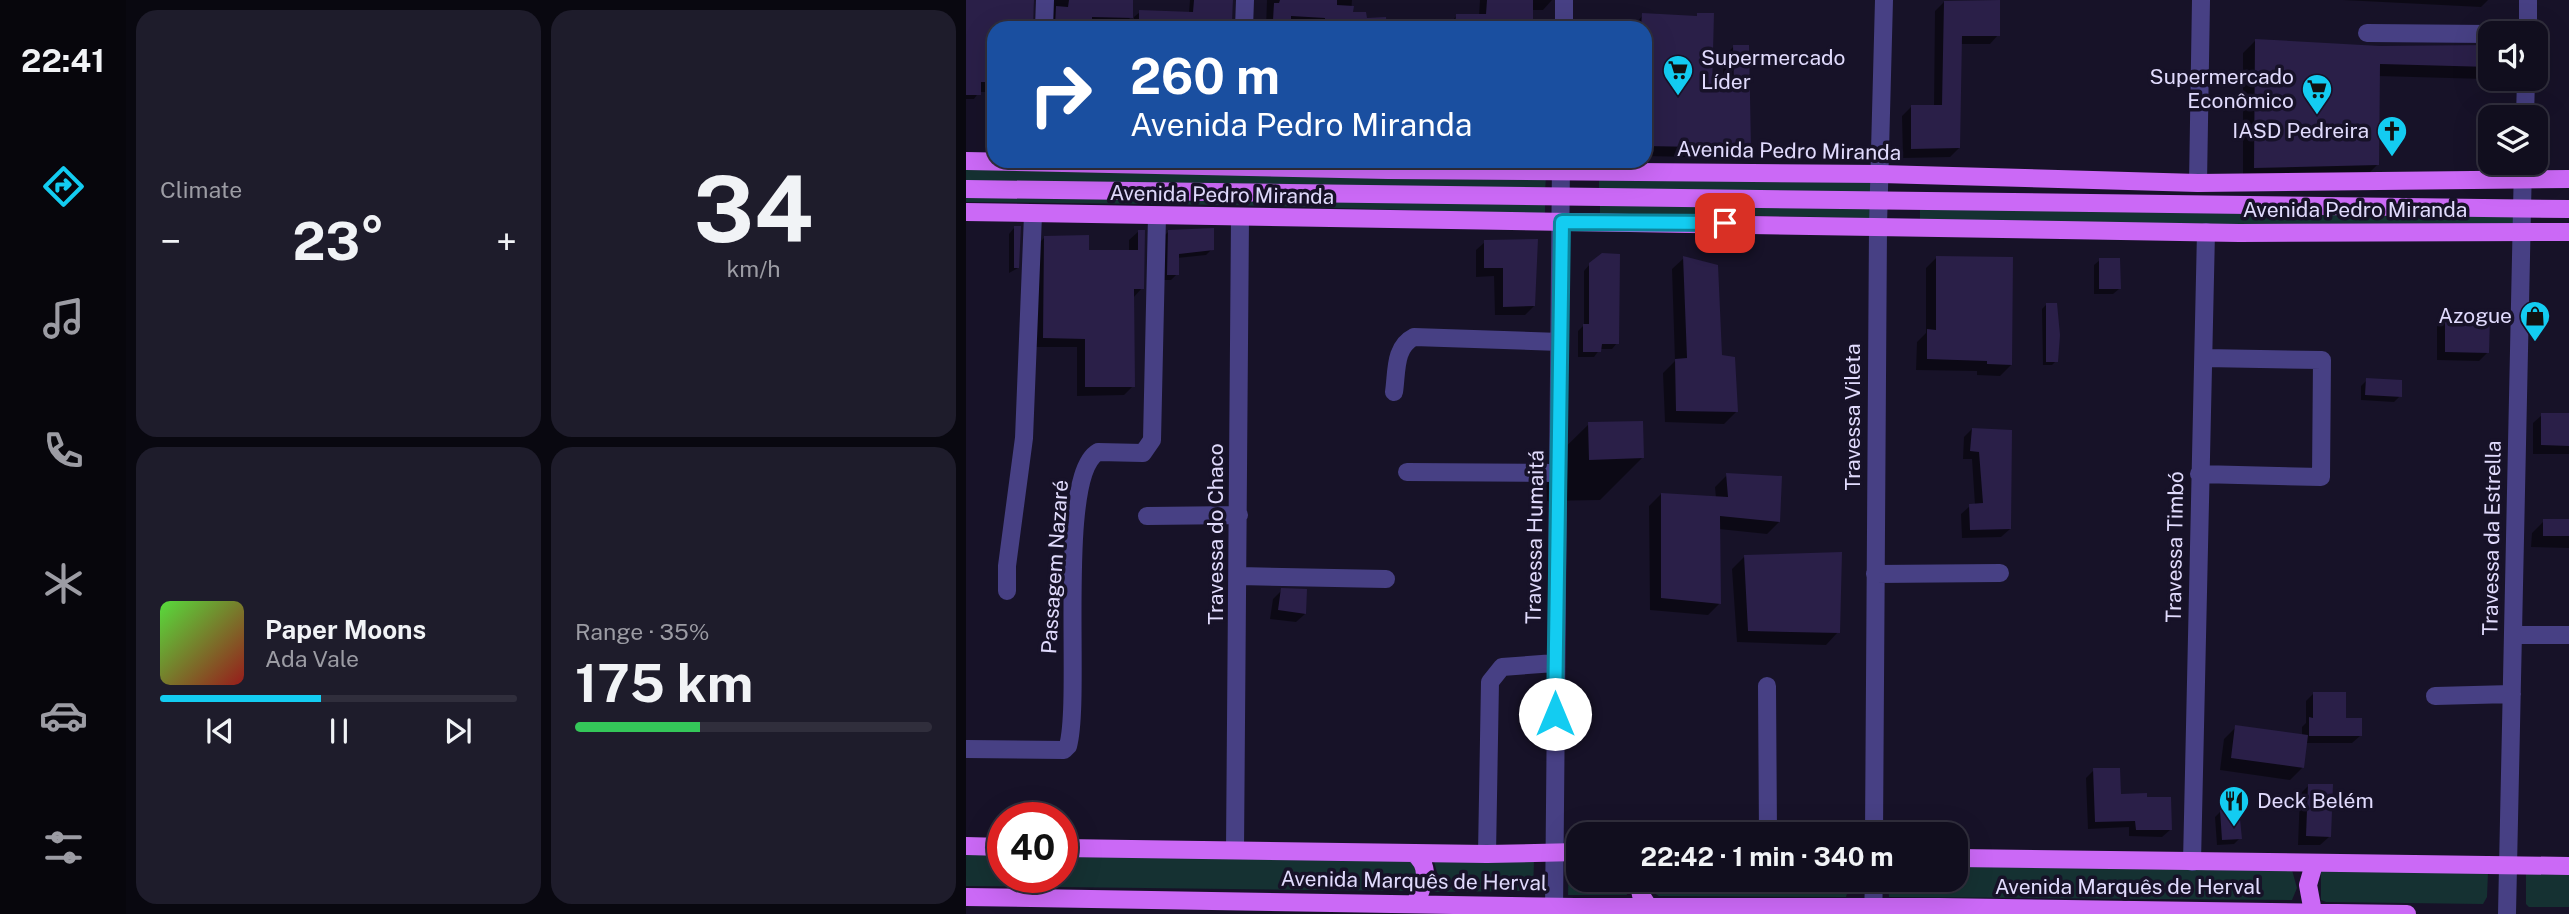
<!DOCTYPE html>
<html lang="en">
<head>
<meta charset="utf-8">
<style>
  body { margin:0; font-family:"Public Sans",sans-serif; background:#1e1c2b; color:#f1f3f6; height:100vh; display:flex; flex-direction:column; font-size:26px; white-space:nowrap }
  * { box-sizing:border-box; margin:0 }
  p { font-size:23px; color:#9c9ca4 }
  .icon { flex:none; width:38px; height:38px; fill:none; stroke:currentColor; stroke-width:2; stroke-linecap:round; stroke-linejoin:round }
  .map { position:relative; flex:1; overflow:hidden }
  .sheet { display:flex; flex-direction:column; gap:10px; padding:10px; background:#090810; width:840px }
  .sheet>* { flex:none }
  .top-card { position:absolute; left:21px; top:21px; width:665px; height:147px; border-radius:21px; box-shadow:0 7px 28px #0002,0 0 0 2px #302e3c; background:#1a4fa0; color:#fff; overflow:hidden }
  .tools { position:absolute; left:1512px; top:21px; display:grid; gap:14px }
  .tools a { display:grid; place-items:center; width:70px; height:70px; border-radius:14px; background:#110e1e; box-shadow:0 7px 28px #0002,0 0 0 2px #302e3c; font-size:35px }
  .speed { position:absolute; left:21px; top:802px; display:flex; gap:14px; font-size:35px; font-weight:700; text-align:center }
  .speed>* { display:grid; place-content:center; width:91px; height:91px; border-radius:50%; background:#110e1e; box-shadow:0 7px 28px #0002,0 0 0 2px #302e3c; line-height:1 }
  .speed .limit { border:10px solid #d22; background:#fff; color:#111 }
  .pin { position:absolute; display:grid; place-items:center; width:60px; height:60px; color:#fff; margin:-30px; border-radius:14px; box-shadow:0 4px 10px #0006 }
  .me { position:absolute; width:77px; margin:-38px; rotate:0deg; stroke-linejoin:round; filter:drop-shadow(0 0 5px #0008) }
  .turn { display:flex; align-items:center; gap:24px; height:147px; padding:0 28px; font-size:32px }
  .turn .icon { width:91px; height:91px; stroke-width:2.5 }
  .turn b { display:block; font-size:49px; line-height:60px }
  .big { font-size:52px; font-weight:700; line-height:1.1 }
  .sheet .tile { flex:1; display:flex; flex-direction:column; justify-content:center; gap:10px; min-width:0; padding:0 24px; border-radius:21px; background:#1e1c2b }
  .sheet .dial { align-items:center; gap:0 }
  .dial b { font-size:91px; line-height:1 }
  .song { display:flex; align-items:center; gap:21px }
  .cover { width:84px; height:84px; border-radius:10px; background:linear-gradient(135deg,hsl(110 70% 55%),hsl(0 70% 35%)) }
  .played { height:7px; border-radius:4px; background:linear-gradient(90deg,#13ccf1 45%,#302e3c 45%) }
  .keys { display:flex; justify-content:space-around; direction:ltr }
  .heat { display:flex; justify-content:space-between; align-items:center; font-size:38px; direction:ltr }
  .charge { height:10px; border-radius:5px; background:linear-gradient(90deg,#34c759 35%,#302e3c 0) }
  .sheet .tiles { flex:1; display:grid; gap:10px; grid-template-columns:repeat(2,1fr) }
  .trip { position:absolute; left:600px; top:822px; width:402px; height:70px; border-radius:21px; background:#110e1e; box-shadow:0 7px 28px #0002,0 0 0 2px #302e3c; font-weight:700; line-height:70px; text-align:center }
  main { display:flex; flex:1; min-height:0 }
  .tab-bar { display:flex; flex-direction:column; width:126px; justify-content:space-around; align-items:center; background:#07060c; color:#9c9ca4 }
  .tab-bar .icon { width:49px; height:49px }
  .tab-bar .selected { color:#13ccf1 }
  .tab-bar b { font-size:32px; color:#f1f3f6 }
  .map>svg:first-child { display:block }
</style>
</head>
<body>
<main>
<nav class="tab-bar">
<b>22:41</b>
<svg class="icon selected" aria-label="directions" viewBox="0 0 24 24"><path d="M12 3l9 9-9 9-9-9zM9 14v-3h6M13 9l2 2-2 2"/></svg>
<svg class="icon" aria-label="music" viewBox="0 0 24 24"><path d="M9 18V5l10-2v13"/><circle cx="6" cy="18" r="3"/><circle cx="16" cy="16" r="3"/></svg>
<svg class="icon" aria-label="phone" viewBox="0 0 24 24"><path d="M5 4h4l2 5-3 2q2 4 5 5l2-3 5 2v4C11 20 4 13 5 4z"/></svg>
<svg class="icon" aria-label="climate" viewBox="0 0 24 24"><path d="M12 3v18M4 7l16 10M4 17L20 7"/></svg>
<svg class="icon" aria-label="car" viewBox="0 0 24 24"><path d="M5 17H2v-5l4-1 3-4h7l3 4 3 1v5h-3M9 17h6M6 11h13"/><circle cx="7" cy="17" r="2"/><circle cx="17" cy="17" r="2"/></svg>
<svg class="icon" aria-label="filters" viewBox="0 0 24 24"><path d="M4 7h16M4 17h16"/><circle cx="9" cy="7" r="2"/><circle cx="15" cy="17" r="2"/></svg>
</nav>
<section class="sheet">
<div class="tiles">
<div class="tile"><p>Climate</p>
<div class="heat"><a>−</a><b class="big">23°</b><a>+</a></div>
</div>
<div class="tile dial"><b>34</b><p>km/h</p></div>
<div class="tile">
<div class="song"><i class="cover"></i><div><b>Paper Moons</b><p>Ada Vale</p></div></div>
<div class="played"></div>
<div class="keys"><svg class="icon" aria-label="previous" viewBox="0 0 24 24"><path d="M18 5L8 12l10 7zM5 5v14"/></svg><svg class="icon" aria-label="pause" viewBox="0 0 24 24"><path d="M8 5v14M16 5v14"/></svg><svg class="icon" aria-label="next" viewBox="0 0 24 24"><path d="M6 5l10 7-10 7zM19 5v14"/></svg></div>
</div>
<div class="tile"><p>Range · 35%</p><b class="big">175 km</b><div class="charge"></div></div>
</div>
</section>
<div class="map">
<svg width="1603" height="914" viewBox="0 0 1603 914">
  <rect width="100%" height="100%" fill="#171228"/>
  <path fill="#153132" d="M0,167l580,9 -1,16 -579,-11z
    M633,176l271,2 1,17 -272,-2z
    M0,191l579,11v12l-313,-9 -266,-3z
    M634,202l273,3 -1,13 -272,-5z
    M954,205l595,6v17l-595,-8z
    M0,855h37v22h59v-21l349,3 6,16 -5,16 -446,-5z
    M467,858l101,3 -1,30 -99,1 4,-16z
    M603,859h9v21h46l3,15h-59z
    M991,865l335,5 5,18 -5,12 -403,-3 -1,-17h68z
    M1355,871l167,2 -1,24 -4,7 -157,-2 -5,-2z
    M1603,871v36h-40l-3,-3v-30z
    M681,880h204l-5,17 -187,-1 -10,-6z"/>
  <path fill="#0007" d="M0,0h68l-2,28h-38v64h-15l-5,7h-8z
    M84,0h82l-1,17 -5,5 -36,-1v7h-39z
    M224,0h43l-1,28 -98,-1v-10l6,-5 49,1z
    M301,0h85l-1,14 14,6 20,-1v9h-67v-3l-31,-2 -5,5h-16z
    M514,0h72l-9,10h-12v18h-83l8,-12h23z
    M1377,0h145l-7,7z
    M978,2l54,33 -8,9h-30l-1,104 -9,9 -47,1 -1,-42 9,-9h23l1,-96z
    M677,15l52,3 3,-3 12,76 14,1 -1,-34 10,-11 16,100 -11,11 -93,-2v-128h-13z
    M1289,41l125,6h110v26l-5,6 -107,-3 -1,89 -12,12 -122,2v-126z
    M48,228l4,40 -9,5v-39z
    M173,231l3,57 -9,10v88l-9,9 -47,1v-49h-42v-100l9,-9 44,13h41v-11z
    M203,231l43,18 -6,6 -29,3v16l-6,6h-9l1,-43z
    M519,242l49,64 -9,9h-30l-1,-39 -18,1v-27z
    M971,257l74,108 -11,11 -23,-1v-4l-61,-1 1,-28 9,-9v-65z
    M718,258l36,99 16,55 -12,12 -59,-2 -2,-49 12,-12 -3,-92z
    M1134,260l19,29 -6,5h-19v-29z
    M624,264l27,79 -5,6h-12l-6,8h-16v-26l6,-6v-54z
    M1080,305l10,56 -4,4h-9l-1,-56z
    M1480,315l42,37 -9,9 -42,-1v-37z
    M1401,380l33,16 -6,6 -33,-2v-14z
    M1603,414v40h-36v-31l9,-8z
    M623,424l54,33 -43,43 -53,1 -1,-35z
    M1006,429l38,100 -9,8 -39,1 -1,-24 9,-8 5,-1 -3,-46h-9l1,-22z
    M761,475l52,47 -12,12 -48,-5 1,74 -12,12 -58,-5 -1,-104 12,-12 55,4 -1,-11z
    M1578,521h25v27l-38,-1 1,-14z
    M778,557l94,75 -12,13 -89,-3 -5,-73z
    M316,590l23,24 -9,8 -26,-3 3,-20z
    M1348,693l46,43 -8,7h-46l-4,25 -12,12 -70,-10 4,-31 12,-12 66,9v-9l4,-4v-22z
    M1128,770l25,26 51,34 -8,7 -33,-1v-9l-41,2 -2,-51z
    M1343,785l20,52 -9,8h-22l2,-51z
    M1254,812l20,26 -6,6 -17,1 -2,-28z"/>
  <path fill="#2a1f48" d="M0,0h68l-1,28h-39v54h-13v13h-15z
    M103,0h64v18l-41,-1v11l-37,-2 1,-20 12,1z
    M228,0h39l-1,28h-78v-5l-15,-1v-12l54,2z
    M314,0h57v5l17,1 -1,6h13l1,6 19,-1 1,11 -62,-5v-5l-34,-2v6l-18,-2 1,-17h5z
    M521,0h46v28h-78l1,-14h30z
    M1034,0v36h-38l-2,112 -49,1v-44h31l2,-104z
    M676,13l55,3v-3h17l-2,77 22,1 -1,-46h16l2,103 -106,-2v-118h-4z
    M1289,39l125,7 110,-1v22l-110,-3 -1,101 -125,3z
    M48,226h7l-2,42h-5z
    M248,228v22l-35,4v21h-12l1,-45z
    M172,230h7l-1,59h-10l1,98h-50v-48l-42,-1 1,-102 45,-1v15h49z
    M572,239l-3,67 -32,1v-39h-19v-28z
    M636,253l18,1 -1,90h-17l-1,8h-18v-28h6v-61z
    M717,256l35,9 4,90 13,2 3,55 -62,-1 -1,-52 12,-1z
    M970,256l77,1 -1,108 -25,-1v-3l-60,-2v-30l9,1z
    M1133,258h21l1,31h-22z
    M1080,303h11l3,32 -2,27h-12z
    M1479,313l45,1 -1,39 -44,-1z
    M1400,378l36,2v17l-37,-2z
    M1575,413h28v33l-28,-1z
    M677,421l1,37 -55,2 -1,-38z
    M1006,428l40,2 -1,99 -41,1 -1,-26 14,-1 -4,-51 -9,-1z
    M760,473l56,3 -2,46 -60,-6 1,88 -60,-6v-105l67,4z
    M1577,519h26v17h-26z
    M876,552l-2,81 -92,-2 -4,-76z
    M315,588l26,1 -1,25 -28,-4z
    M1347,692h33v26h16v18h-53v-19l4,1z
    M1269,725l73,10 -4,33 -73,-10z
    M1127,768h27l1,26 26,-1v4h24l1,33h-36l-1,-9 -40,1z
    M1342,784h25l-2,53 -25,-1z
    M1273,809l3,30 -20,1 -2,-30z"/>
  <g fill="none" stroke-linecap="round" stroke-linejoin="round">
    <path stroke="#474084" stroke-width="18" d="M598,0v28
      M78,28l1,-28
      M278,28l1,-28
      M1401,33l123,1
      M1562,33v-33
      M1559,117l1,-38
      M1232,183l3,-183
      M428,392c3,-20 0,-45 20,-55l146,5
      M441,472l151,1
      M1233,474l122,3 1,-117 -117,-2
      M181,516l92,-1
      M909,574l125,-1
      M273,576l147,3
      M41,591v-25l17,-128 9,-223
      M1547,635h56
      M801,686l1,149
      M1469,696l77,-2
      M0,749l98,1 4,-4c14,-51 -12,-270 30,-294l45,1 9,-13 5,-224
      M908,835l4,-609 6,-226
      M269,850l5,-633
      M521,854l3,-172 12,-15 53,-4
      M1226,862l14,-630
      M588,914l7,-753
      M907,914l1,-34
      M1541,914l16,-751"/>
    <path stroke="#cb69f6" stroke-width="18" d="M0,161l422,9 493,4 317,9 371,-4
      M0,189l1603,20
      M0,212l1273,21 330,-1
      M0,846l37,1
      M96,848l425,6 91,-2
      M448,853c19,16 9,32 1,51
      M990,858l613,8
      M672,880l3,15 7,11
      M0,897l609,10h364l468,7
      M1347,912l-5,-27 6,-21"/>
  </g>
  <g fill="none" stroke-linecap="round" stroke-linejoin="round">
    <g stroke="#0c859d" stroke-width="18">
      <path id="route" d="M589,714l7,-492 163,1"/>
    </g>
    <use href="#route" stroke="#13ccf1" stroke-width="12"/>
  </g>
  <defs>
    <g id="supermarket-pin" transform="scale(1.575)"><path d="M0 17L-7.5 6A9.5 9.5 0 1 1 7.5 6Z" fill="#13ccf1" stroke="#171228"/><path d="M-6-5.5h2.5l.6 2H6L4.5 2H-2.5L-4.4-4H-6ZM-1.5 3.2a1.3 1.3 0 1 0 .1 0ZM3 3.2a1.3 1.3 0 1 0 .1 0Z" fill="#111"/></g>
    <g id="church-pin" transform="scale(1.575)"><path d="M0 17L-7.5 6A9.5 9.5 0 1 1 7.5 6Z" fill="#13ccf1" stroke="#171228"/><path d="M-1.2-6h2.4v3.5h3.3v2.4h-3.3V6h-2.4V-.1h-3.3v-2.4h3.3Z" fill="#111"/></g>
    <g id="shop-pin" transform="scale(1.575)"><path d="M0 17L-7.5 6A9.5 9.5 0 1 1 7.5 6Z" fill="#13ccf1" stroke="#171228"/><path d="M-5-2.5h2.3a2.7 3.5 0 0 1 5.4 0H5L5.5 6h-11ZM-1.5-2.5h3a1.5 2.3 0 0 0-3 0Z" fill="#111"/></g>
    <g id="restaurant-pin" transform="scale(1.575)"><path d="M0 17L-7.5 6A9.5 9.5 0 1 1 7.5 6Z" fill="#13ccf1" stroke="#171228"/><path d="M-5-6h1v4h1v-4h1v4h1v-4h1v5L-1.5 .5V6h-2V.5L-5-1ZM5-6V6H3V1.5H1.5Q1.5-4 5-6Z" fill="#111"/></g>
  </defs>
  <g fill-rule="evenodd">
    <use href="#supermarket-pin" x="712" y="70"/>
    <use href="#supermarket-pin" x="1351" y="89"/>
    <use href="#church-pin" x="1426" y="131"/>
    <use href="#shop-pin" x="1569" y="316"/>
    <use href="#restaurant-pin" x="1268" y="801"/>
  </g>
  <g text-anchor="middle" stroke-width="7" stroke-linejoin="round" paint-order="stroke">
    <g font-size="21" fill="#e1dbfd" stroke="#171228" text-anchor="end">
      <text x="735" y="65" text-anchor="start">Supermercado<tspan x="735" dy="24">Líder</tspan></text>
      <text x="1328" y="84">Supermercado<tspan x="1328" dy="24">Econômico</tspan></text>
      <text x="1403" y="138">IASD Pedreira</text>
      <text x="1546" y="323">Azogue</text>
      <text x="1291" y="808" text-anchor="start">Deck Belém</text>
    </g>
    <g font-size="21" fill="#e1dbfd" stroke="#171228">
      <text transform="translate(823 151) rotate(1)" y="7">Avenida Pedro Miranda</text>
      <text transform="translate(256 195) rotate(1)" y="7">Avenida Pedro Miranda</text>
      <text x="1389" y="217">Avenida Pedro Miranda</text>
      <text transform="translate(887 417) rotate(-90)" y="7">Travessa Vileta</text>
      <text transform="translate(250 534) rotate(-90)" y="7">Travessa do Chaco</text>
      <text transform="translate(569 537) rotate(-89)" y="7">Travessa Humaitá</text>
      <text transform="translate(1526 538) rotate(-89)" y="7">Travessa da Estrella</text>
      <text transform="translate(1209 547) rotate(-89)" y="7">Travessa Timbó</text>
      <text transform="translate(89 567) rotate(-86)" y="7">Passagem Nazaré</text>
      <text transform="translate(448 881) rotate(1)" y="7">Avenida Marquês de Herval</text>
      <text x="1162" y="894">Avenida Marquês de Herval</text>
    </g>
  </g>
</svg>
<div class="tools">
<a><svg class="icon" aria-label="sound" viewBox="0 0 24 24"><path d="M4 9h4l5-4v14l-5-4H4zM17 9q2 3 0 6"/></svg></a>
<a><svg class="icon" aria-label="layers" viewBox="0 0 24 24"><path d="M12 4l9 5-9 5-9-5zM3 14l9 5 9-5"/></svg></a>
</div>
<div class="speed"><div class="limit">40</div></div>
<div class="pin" style="left:759px;top:223px;background:#d93025"><svg class="icon" aria-label="arrive" viewBox="0 0 24 24"><path d="M6 21V4h12l-3 4 3 4H6"/></svg></div>
<svg class="me" style="left:589px;top:714px" viewBox="-20 -20 40 40"><circle r="19" fill="#fff"/><path d="M0-13L10 11 0 6-10 11z" fill="#13ccf1"/></svg>
<div class="trip">22:42 · 1 min · 340 m</div>
<div class="top-card">
<div class="turn"><svg class="icon" aria-label="right" viewBox="0 0 24 24"><path d="M7 20v-9h11M14 6l5 5-5 5"/></svg><div><b>260 m</b>Avenida Pedro Miranda</div></div>
</div>
</div>
</main>
</body>
</html>
